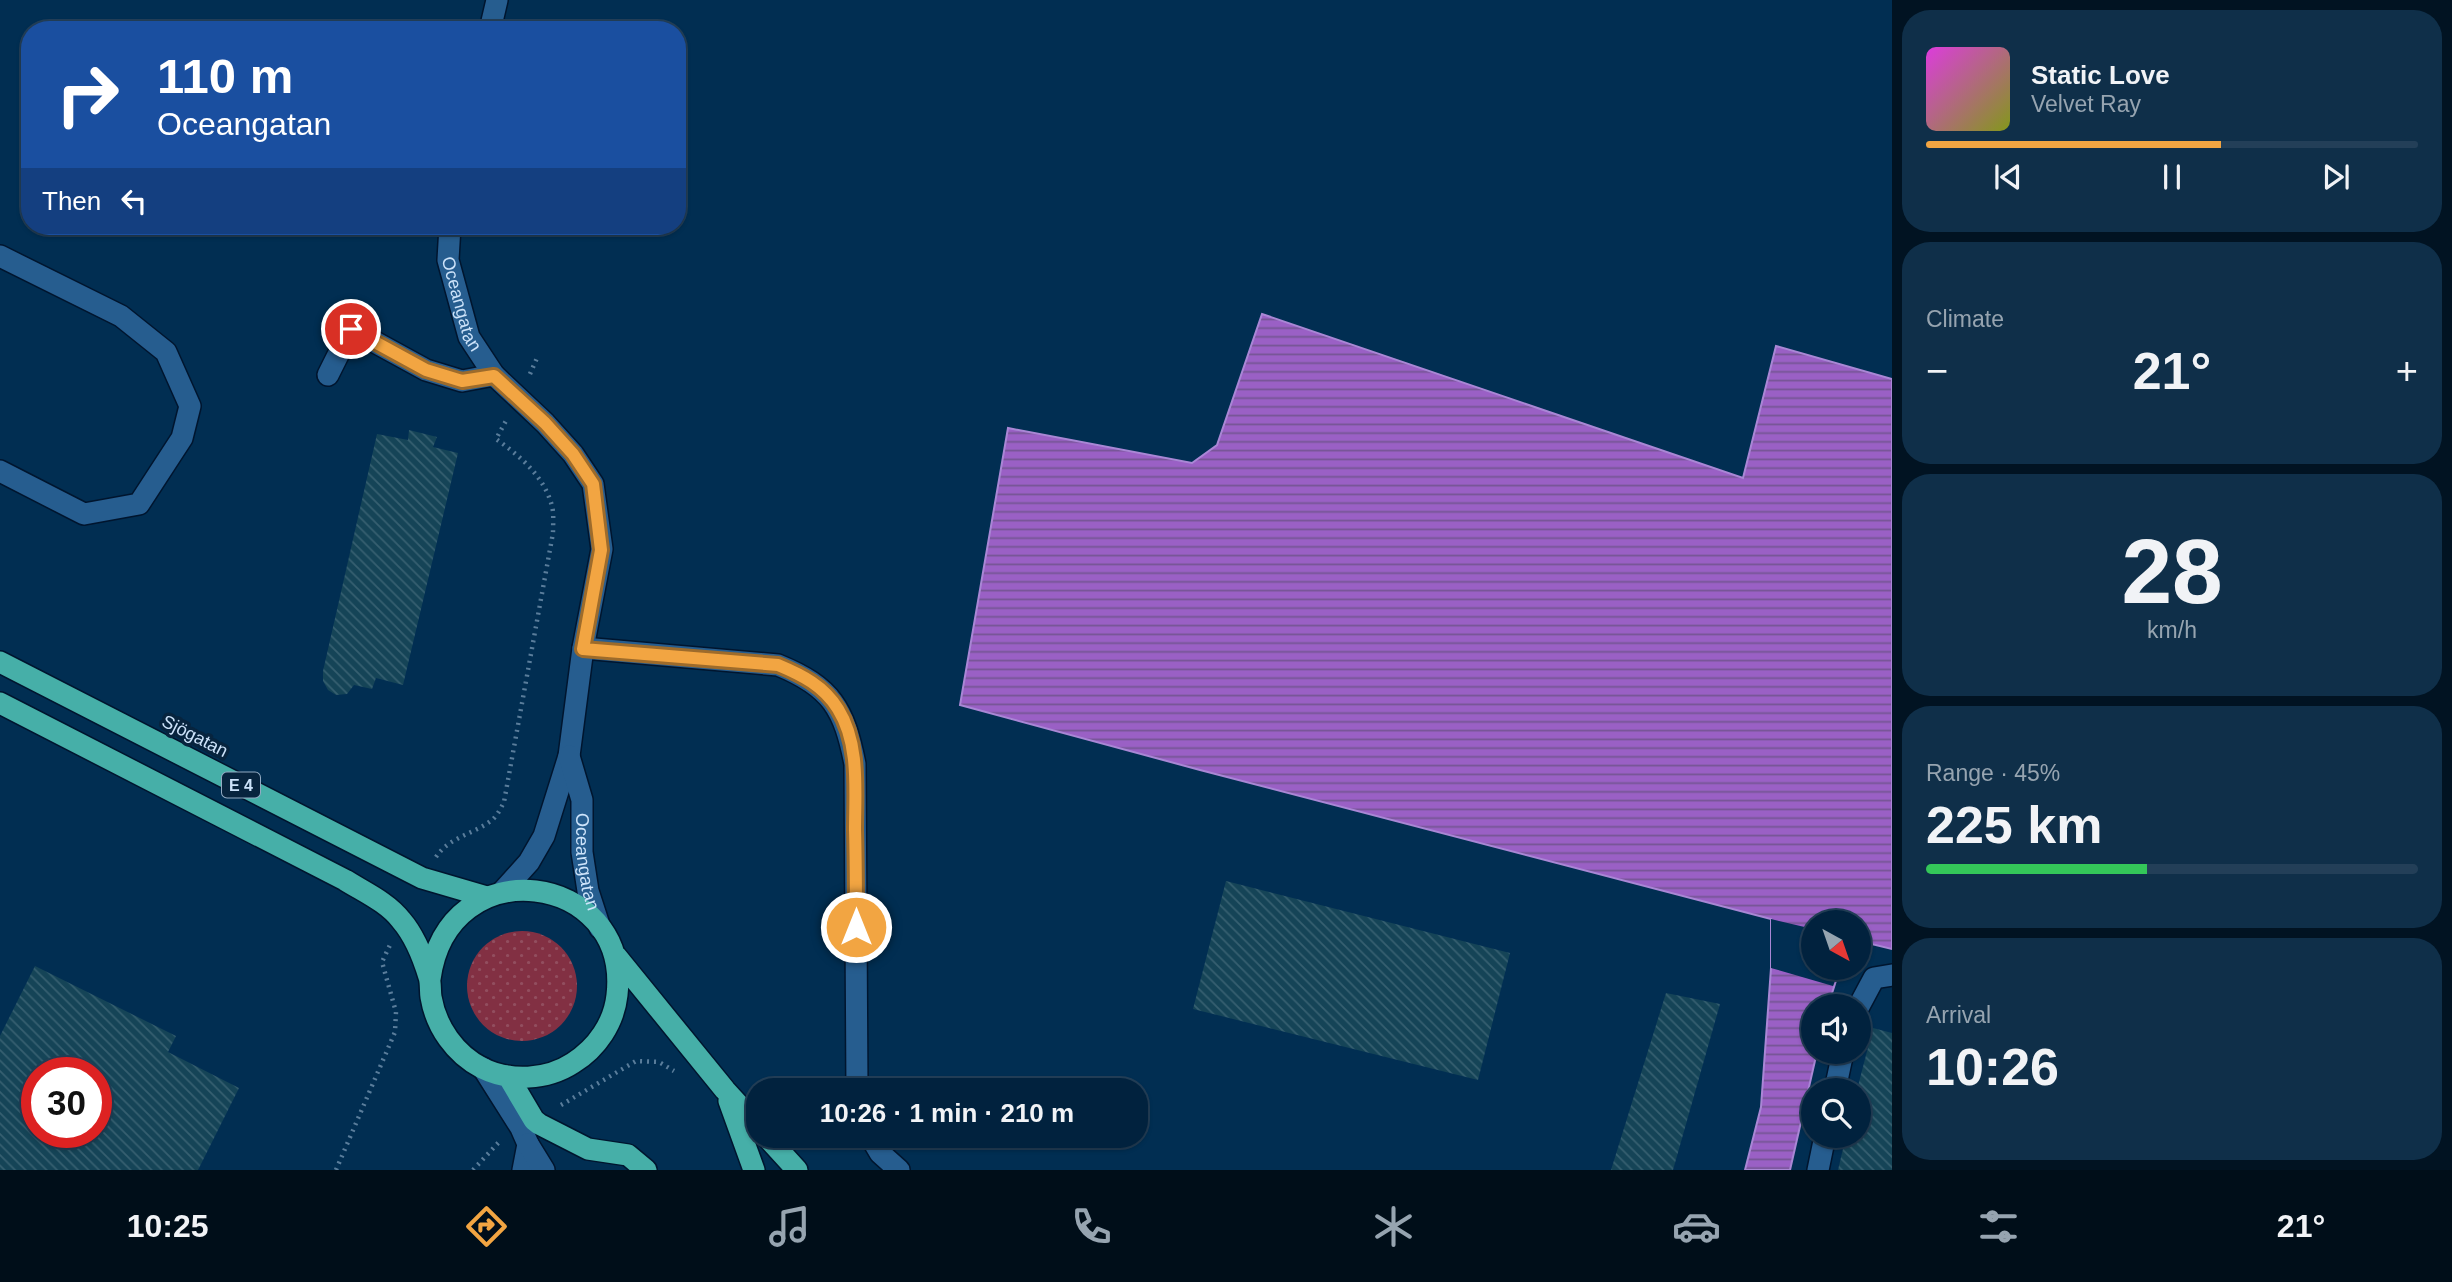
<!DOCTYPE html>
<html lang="en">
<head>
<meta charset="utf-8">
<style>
  body { margin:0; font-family:Helvetica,sans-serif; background:#0f2f49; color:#f1f3f6; height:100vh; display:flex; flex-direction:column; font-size:26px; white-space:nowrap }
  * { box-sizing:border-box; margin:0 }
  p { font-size:23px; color:#96a4b0 }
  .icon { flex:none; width:38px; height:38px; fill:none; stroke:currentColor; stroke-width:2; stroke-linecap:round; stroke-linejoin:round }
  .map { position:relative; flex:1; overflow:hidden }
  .drawer { display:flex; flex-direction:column; gap:10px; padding:10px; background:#011322; width:560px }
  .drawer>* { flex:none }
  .hud { position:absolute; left:21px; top:21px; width:665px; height:214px; border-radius:28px; box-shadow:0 2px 5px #0004,0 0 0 2px #233f58; background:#1a4fa0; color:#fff; overflow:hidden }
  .needle { width:46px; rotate:140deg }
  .buttons { position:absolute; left:1801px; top:910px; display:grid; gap:14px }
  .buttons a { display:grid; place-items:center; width:70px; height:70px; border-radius:50%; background:#01223e; box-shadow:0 2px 5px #0004,0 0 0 2px #233f58; font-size:35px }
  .speed { position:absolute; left:21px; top:1057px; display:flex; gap:14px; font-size:35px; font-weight:700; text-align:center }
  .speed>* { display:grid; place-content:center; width:91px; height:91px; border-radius:50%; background:#01223e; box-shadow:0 2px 5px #0004,0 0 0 2px #233f58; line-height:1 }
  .speed .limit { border:10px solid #d22; background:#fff; color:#111 }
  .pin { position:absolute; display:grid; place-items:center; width:60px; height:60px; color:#fff; margin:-30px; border:4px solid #fff; border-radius:50%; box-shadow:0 2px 7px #0007 }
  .me { position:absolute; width:77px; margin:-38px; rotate:0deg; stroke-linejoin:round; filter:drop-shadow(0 0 5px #0008) }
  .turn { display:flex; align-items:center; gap:24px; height:147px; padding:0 21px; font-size:32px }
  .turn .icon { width:91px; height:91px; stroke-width:2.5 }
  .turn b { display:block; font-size:49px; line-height:60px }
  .then { display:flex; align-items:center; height:66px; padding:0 21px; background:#0003; gap:14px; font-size:26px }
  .big { font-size:52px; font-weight:700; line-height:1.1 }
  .drawer .tile { flex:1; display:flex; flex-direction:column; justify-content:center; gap:10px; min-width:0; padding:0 24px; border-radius:28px; background:#0f2f49 }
  .drawer .dial { align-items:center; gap:0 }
  .dial b { font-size:91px; line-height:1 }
  .song { display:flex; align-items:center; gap:21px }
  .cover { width:84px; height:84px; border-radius:10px; background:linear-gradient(135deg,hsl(300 70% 55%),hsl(70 70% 35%)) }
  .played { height:7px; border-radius:4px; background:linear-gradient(90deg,#f2a542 60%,#233f58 60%) }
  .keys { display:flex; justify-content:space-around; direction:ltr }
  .heat { display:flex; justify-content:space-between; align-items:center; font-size:38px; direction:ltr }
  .charge { height:10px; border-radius:5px; background:linear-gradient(90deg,#34c759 45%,#233f58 0) }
  .trip { position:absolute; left:746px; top:1078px; width:402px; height:70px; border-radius:28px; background:#01223e; box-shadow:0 2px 5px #0004,0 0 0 2px #233f58; font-weight:700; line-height:70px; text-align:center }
  .dock { display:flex; height:112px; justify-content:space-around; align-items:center; background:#000e19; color:#96a4b0 }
  .dock .icon { width:49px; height:49px }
  .dock .on { color:#f2a542 }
  .dock b { font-size:32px; color:#f1f3f6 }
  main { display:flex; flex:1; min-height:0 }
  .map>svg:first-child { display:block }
</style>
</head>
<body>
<main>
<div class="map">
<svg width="1892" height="1170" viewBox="0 0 1892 1170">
  <defs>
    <pattern id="grass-dots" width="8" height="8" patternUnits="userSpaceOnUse" patternTransform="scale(1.75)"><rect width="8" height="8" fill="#823043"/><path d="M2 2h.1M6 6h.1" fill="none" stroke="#924e5f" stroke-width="1.8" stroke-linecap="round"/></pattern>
    <pattern id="water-rules" width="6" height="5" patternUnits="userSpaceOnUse" patternTransform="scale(1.75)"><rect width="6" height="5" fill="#9a60c5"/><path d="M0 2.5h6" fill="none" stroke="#755594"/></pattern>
    <pattern id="building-back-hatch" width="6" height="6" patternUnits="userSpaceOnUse" patternTransform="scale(1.75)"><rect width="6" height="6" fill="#154457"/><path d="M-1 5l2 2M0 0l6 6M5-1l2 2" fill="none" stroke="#365f70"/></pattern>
  </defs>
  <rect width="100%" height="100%" fill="#012e52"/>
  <path fill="url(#grass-dots)" d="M467 986a55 55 0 1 1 110 0a55 55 0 1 1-110 0Z"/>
  <path fill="url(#water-rules)" stroke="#a987d5" stroke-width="2" d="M1262,314l481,164 33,-132 116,33v570l-33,-8 -1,-19h-45v46h27l-12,38h-15v46h4l-27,118h-45l16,-63 10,-139v-49l-571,-149 -240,-65 48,-277 184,35 25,-18z"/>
  <path fill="#012e52" d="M1771,919l42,10v39h27l-7,18 -62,-18z"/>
  <path fill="url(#building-back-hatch)" fill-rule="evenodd" d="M409,430l28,7 -4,10 25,6 -55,232 -27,-7 -4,11 -18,-4 -7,9 -11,1 -8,-5 -5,-9v-10l54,-237 31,6z
    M1226,881l284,72 -32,127 -285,-71z
    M35,966l141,70 -8,16 71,36 -41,82h-198v-134zM37,1073h59v59h-59z
    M1666,993l54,11 -47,166h-62z
    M1873,1028l19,5v137h-54l8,-34h12l-1,-46z"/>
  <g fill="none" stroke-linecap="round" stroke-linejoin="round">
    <g stroke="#00152e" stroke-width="24">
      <g id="minor">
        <path d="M490,30l7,-30"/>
        <path id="s1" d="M450,226l-2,34 21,77 25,38 51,48 28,31 20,30 9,65 -19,99 -14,108 -25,80 -15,26 -27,30"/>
        <path d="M0,256l121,60 45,36 24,54 -8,32 -43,66 -55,10 -84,-43"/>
        <path d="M328,375l23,-46 75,41 36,11 32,-6"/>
        <path d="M583,648l195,17c54,22 66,44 77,99l2,326"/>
        <path id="s2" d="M569,756l13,44v52l6,39 12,37"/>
        <path d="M1858,1008l16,-30 18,-3"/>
        <path d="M483,1068l38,60 7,16 -5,26"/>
        <path d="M1835,1090l8,-38"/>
        <path d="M870,1136l10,17 19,17"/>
        <path d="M528,1144l16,26"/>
        <path d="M1818,1170l7,-34"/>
      </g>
    </g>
    <g stroke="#00152e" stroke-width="24">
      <path id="highway" d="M0,662l422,216 65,19
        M0,703l345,177c19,12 42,22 56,40 13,15 22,37 28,57 2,6 1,14 2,20 5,30 24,57 51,71 28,14 65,12 91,-5 24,-15 41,-40 44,-68 14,-123 -169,-149 -187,-16
        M616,956l109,134 33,36
        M508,1076l26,44 5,4 49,25 40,6 18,15
        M729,1101l25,69
        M766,1136l31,34"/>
    </g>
    <path stroke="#5a7d9b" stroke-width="4.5" stroke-dasharray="2 5" stroke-linecap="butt" d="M530,374l7,-16
      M436,857c13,-20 38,-23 56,-37 5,-4 9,-12 12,-18l49,-269c0,-8 1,-19 -1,-27 -8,-30 -32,-50 -56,-67l11,-20
      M561,1105l75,-44 23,1 15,9
      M336,1170l59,-138 1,-20 -14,-50 8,-17
      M473,1170l26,-28"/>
    <use href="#minor" stroke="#265d8f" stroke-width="21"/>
    <use href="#highway" stroke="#46afa8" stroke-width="21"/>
  </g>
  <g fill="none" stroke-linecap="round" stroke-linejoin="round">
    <g stroke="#9d6b2b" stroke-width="18">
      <path id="route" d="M351,329l75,41 36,11 32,-5 51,47 28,31 20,30 8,66 -18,99 195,16c24,10 46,21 60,44 22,35 17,82 17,121 1,33 1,65 1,97"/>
    </g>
    <use href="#route" stroke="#f2a542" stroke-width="12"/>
  </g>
  <g text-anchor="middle" stroke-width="7" stroke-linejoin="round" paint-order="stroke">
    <rect fill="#07243e" stroke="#92aac2" stroke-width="2" x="222" y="772.5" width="38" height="25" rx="5"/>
    <g font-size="16" font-weight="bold" fill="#cde3fa">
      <text x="241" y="791">E 4</text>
    </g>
    <g font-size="18" fill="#cde3fa" stroke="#07243e">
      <text dy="6" stroke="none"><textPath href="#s1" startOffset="80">Oceangatan</textPath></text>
      <text transform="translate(195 736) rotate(27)" y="6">Sjögatan</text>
      <text dy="6" stroke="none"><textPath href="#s2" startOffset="108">Oceangatan</textPath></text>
    </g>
  </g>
</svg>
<div class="buttons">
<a><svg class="needle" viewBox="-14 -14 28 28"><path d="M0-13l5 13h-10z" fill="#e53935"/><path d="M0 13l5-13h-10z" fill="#96a4b0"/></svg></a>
<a><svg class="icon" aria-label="sound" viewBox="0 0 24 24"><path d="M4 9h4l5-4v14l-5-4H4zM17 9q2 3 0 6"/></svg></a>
<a><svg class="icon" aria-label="search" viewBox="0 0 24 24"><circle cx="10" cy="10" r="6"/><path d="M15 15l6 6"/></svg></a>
</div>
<div class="speed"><div class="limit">30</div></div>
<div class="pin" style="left:351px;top:329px;background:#d93025"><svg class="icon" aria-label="arrive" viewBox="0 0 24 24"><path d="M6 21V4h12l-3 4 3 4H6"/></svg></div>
<svg class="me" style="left:856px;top:927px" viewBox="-20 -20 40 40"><circle r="17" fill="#f2a542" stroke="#fff" stroke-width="3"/><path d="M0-11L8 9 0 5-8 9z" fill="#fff"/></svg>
<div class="trip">10:26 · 1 min · 210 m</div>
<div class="hud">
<div class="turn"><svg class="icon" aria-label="right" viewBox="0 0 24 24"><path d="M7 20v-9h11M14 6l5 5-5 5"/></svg><div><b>110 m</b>Oceangatan</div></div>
<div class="then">Then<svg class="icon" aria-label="left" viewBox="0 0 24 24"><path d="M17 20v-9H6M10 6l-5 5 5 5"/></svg></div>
</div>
</div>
<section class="drawer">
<div class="tile">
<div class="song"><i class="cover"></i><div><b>Static Love</b><p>Velvet Ray</p></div></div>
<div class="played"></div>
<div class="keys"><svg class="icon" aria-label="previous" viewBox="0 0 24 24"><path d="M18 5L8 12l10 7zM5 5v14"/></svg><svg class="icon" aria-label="pause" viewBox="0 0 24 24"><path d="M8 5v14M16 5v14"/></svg><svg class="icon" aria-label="next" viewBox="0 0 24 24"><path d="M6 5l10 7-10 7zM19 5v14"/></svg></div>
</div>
<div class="tile"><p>Climate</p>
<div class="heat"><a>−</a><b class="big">21°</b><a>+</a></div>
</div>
<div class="tile dial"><b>28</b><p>km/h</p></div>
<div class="tile"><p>Range · 45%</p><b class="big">225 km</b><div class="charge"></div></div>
<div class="tile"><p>Arrival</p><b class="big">10:26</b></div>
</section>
</main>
<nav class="dock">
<b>10:25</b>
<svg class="icon on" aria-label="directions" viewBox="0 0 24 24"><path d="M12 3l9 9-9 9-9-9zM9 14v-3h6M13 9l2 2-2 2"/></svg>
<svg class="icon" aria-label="music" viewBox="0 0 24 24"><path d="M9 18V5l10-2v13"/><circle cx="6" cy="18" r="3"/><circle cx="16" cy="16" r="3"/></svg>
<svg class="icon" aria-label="phone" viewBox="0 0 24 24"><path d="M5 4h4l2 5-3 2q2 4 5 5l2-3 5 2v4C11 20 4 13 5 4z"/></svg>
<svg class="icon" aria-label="climate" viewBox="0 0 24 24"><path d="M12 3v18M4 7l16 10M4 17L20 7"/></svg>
<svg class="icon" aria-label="car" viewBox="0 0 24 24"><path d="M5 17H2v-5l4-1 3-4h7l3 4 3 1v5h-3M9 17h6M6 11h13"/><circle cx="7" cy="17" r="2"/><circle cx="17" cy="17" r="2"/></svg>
<svg class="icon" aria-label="filters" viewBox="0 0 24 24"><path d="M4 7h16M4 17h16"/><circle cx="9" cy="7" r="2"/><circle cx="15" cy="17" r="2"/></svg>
<b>21°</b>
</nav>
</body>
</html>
